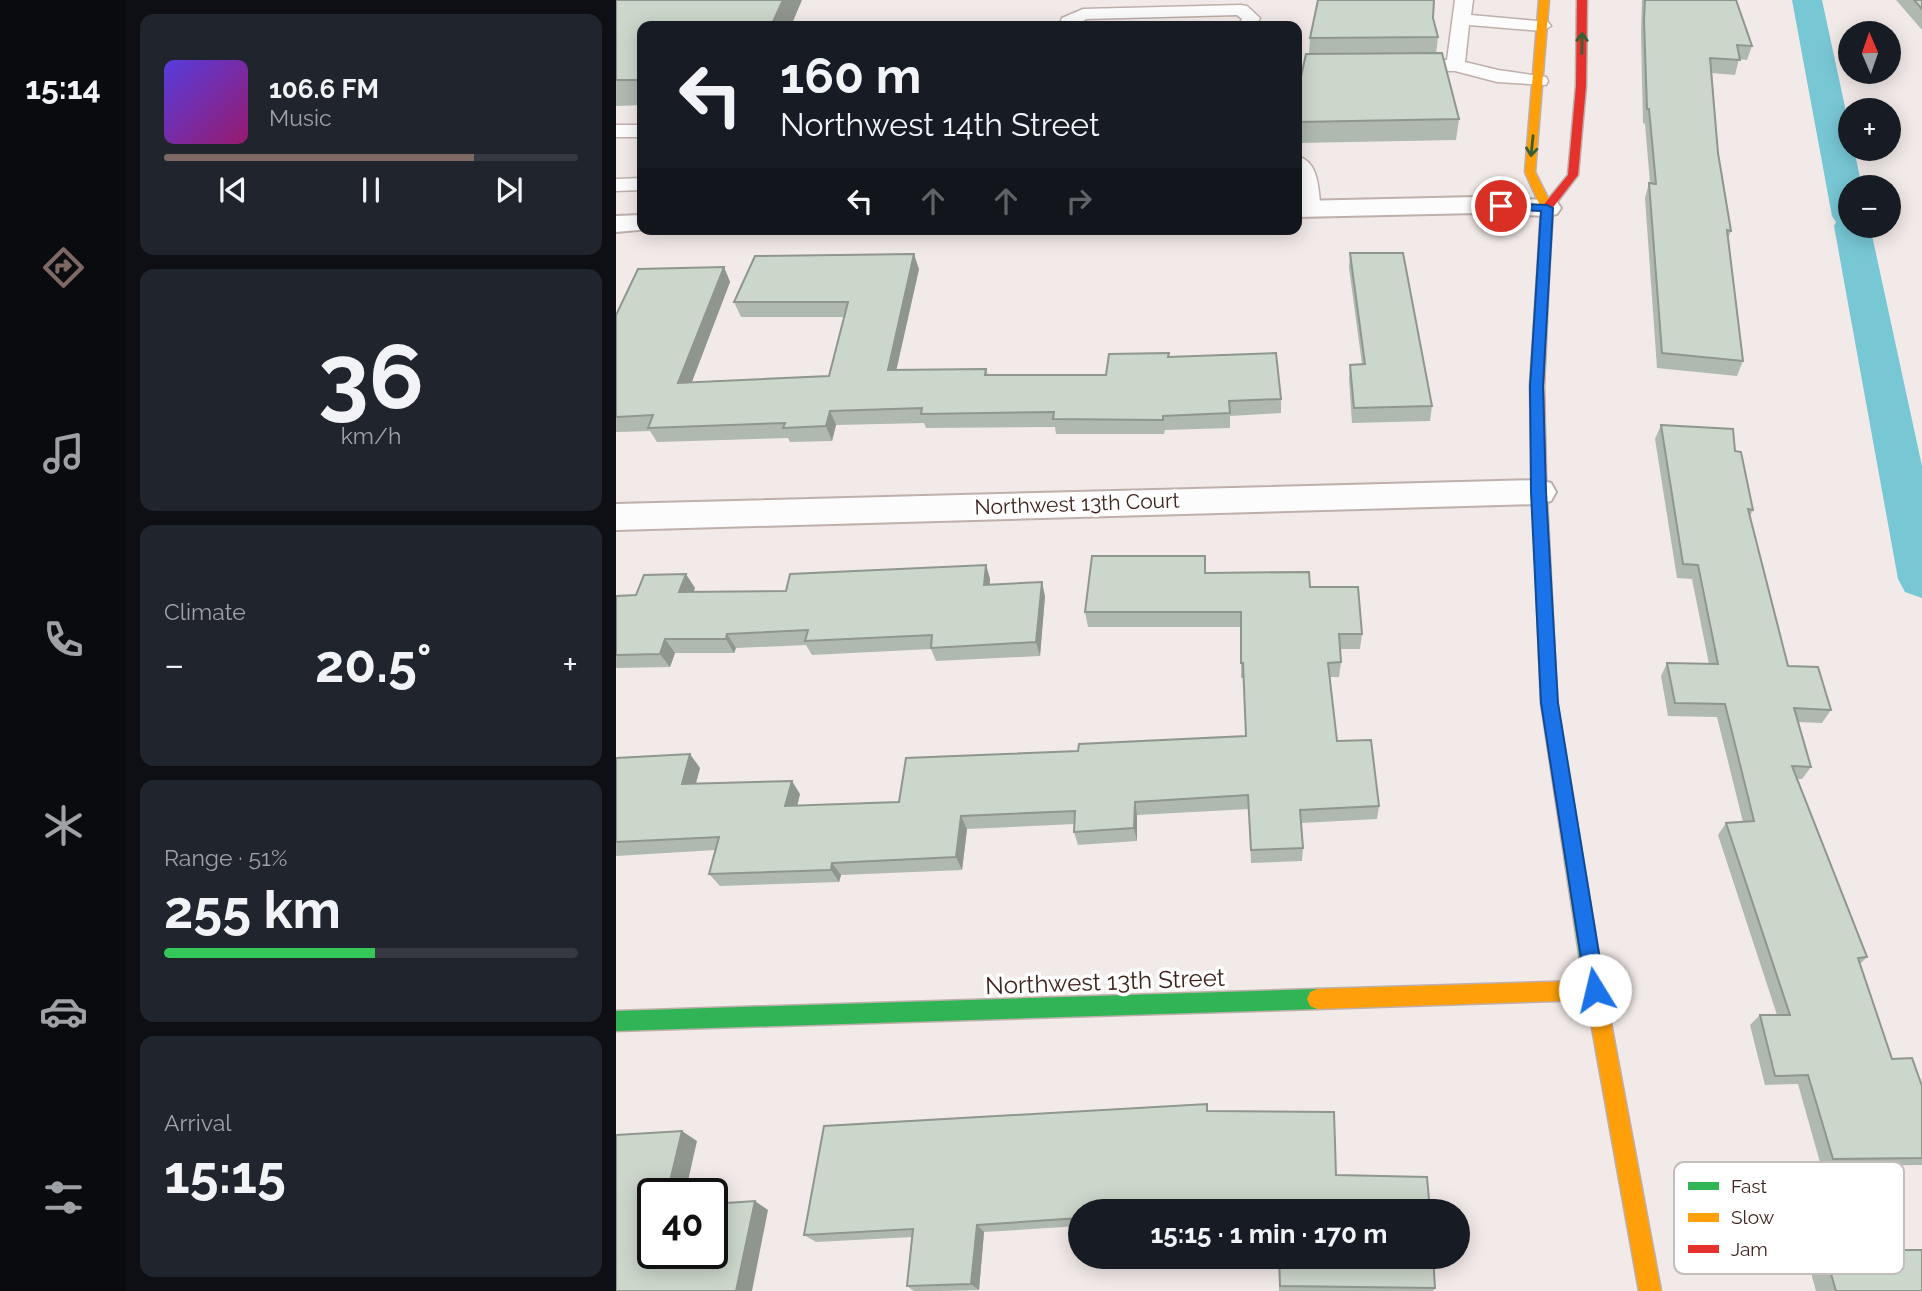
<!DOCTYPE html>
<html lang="en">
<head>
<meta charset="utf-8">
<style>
  body { margin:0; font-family:Raleway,sans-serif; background:#20242c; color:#f1f3f6; height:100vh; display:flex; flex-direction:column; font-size:26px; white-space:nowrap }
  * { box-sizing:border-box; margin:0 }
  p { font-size:23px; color:#9ea1a6 }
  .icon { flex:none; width:38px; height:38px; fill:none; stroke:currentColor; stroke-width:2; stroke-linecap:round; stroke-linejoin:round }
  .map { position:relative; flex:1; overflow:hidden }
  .panel { display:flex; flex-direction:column; gap:14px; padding:14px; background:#0d0f14; width:490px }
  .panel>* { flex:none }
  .top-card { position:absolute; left:21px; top:21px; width:665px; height:214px; border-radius:14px; box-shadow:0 4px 18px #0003; background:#171b24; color:#f1f3f6; overflow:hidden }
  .needle { width:46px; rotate:358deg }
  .fabs { position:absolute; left:1222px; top:21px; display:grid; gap:14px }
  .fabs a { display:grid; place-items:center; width:63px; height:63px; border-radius:50%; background:#171b24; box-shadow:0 4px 18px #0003; font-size:35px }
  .speed { position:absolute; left:21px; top:1178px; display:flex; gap:14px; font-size:35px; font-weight:700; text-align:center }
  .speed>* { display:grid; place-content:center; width:91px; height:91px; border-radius:50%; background:#171b24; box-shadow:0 4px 18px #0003; line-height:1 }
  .speed .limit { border:4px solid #111; border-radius:10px; background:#fff; color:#111 }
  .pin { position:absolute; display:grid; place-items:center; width:60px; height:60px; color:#fff; margin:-30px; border:4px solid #fff; border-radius:50%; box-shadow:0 2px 7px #0007 }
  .me { position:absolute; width:77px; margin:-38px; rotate:351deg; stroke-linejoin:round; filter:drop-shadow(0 0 5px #0008) }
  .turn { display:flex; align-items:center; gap:24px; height:147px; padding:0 28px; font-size:32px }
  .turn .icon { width:91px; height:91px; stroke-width:2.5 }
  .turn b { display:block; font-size:49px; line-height:60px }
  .lanes { display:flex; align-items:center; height:66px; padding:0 28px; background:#0003; justify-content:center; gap:35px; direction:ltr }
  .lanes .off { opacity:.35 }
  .big { font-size:52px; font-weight:700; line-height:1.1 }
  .panel .widget { flex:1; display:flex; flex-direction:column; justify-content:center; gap:10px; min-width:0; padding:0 24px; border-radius:14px; background:#20242c }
  .panel .dial { align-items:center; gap:0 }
  .dial b { font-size:91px; line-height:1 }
  .song { display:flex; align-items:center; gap:21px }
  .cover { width:84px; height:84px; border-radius:10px; background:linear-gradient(135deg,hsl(250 70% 55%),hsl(320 70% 35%)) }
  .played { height:7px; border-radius:4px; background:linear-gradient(90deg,#7e6965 75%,#363941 75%) }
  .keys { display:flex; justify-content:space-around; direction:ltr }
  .heat { display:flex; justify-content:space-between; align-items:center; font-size:38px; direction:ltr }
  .charge { height:10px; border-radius:5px; background:linear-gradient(90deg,#34c759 51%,#363941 0) }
  .trip { position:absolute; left:452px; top:1199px; width:402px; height:70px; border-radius:35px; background:#171b24; box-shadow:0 4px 18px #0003; font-weight:700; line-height:70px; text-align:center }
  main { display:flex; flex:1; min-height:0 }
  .tab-bar { display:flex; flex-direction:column; width:126px; justify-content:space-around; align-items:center; background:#090b0e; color:#9ea1a6 }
  .tab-bar .icon { width:49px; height:49px }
  .tab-bar .current { color:#7e6965 }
  .tab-bar b { font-size:32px; color:#f1f3f6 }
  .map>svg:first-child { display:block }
</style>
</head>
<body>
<main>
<nav class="tab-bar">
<b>15:14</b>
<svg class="icon current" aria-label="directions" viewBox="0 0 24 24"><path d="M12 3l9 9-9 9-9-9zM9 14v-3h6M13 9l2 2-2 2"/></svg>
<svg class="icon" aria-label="music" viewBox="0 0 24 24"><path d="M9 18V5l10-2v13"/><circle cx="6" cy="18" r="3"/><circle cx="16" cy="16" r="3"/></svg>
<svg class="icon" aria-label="phone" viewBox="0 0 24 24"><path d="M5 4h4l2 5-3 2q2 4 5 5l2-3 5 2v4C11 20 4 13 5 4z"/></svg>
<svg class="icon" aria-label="climate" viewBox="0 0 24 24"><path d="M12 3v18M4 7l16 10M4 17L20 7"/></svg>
<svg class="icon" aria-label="car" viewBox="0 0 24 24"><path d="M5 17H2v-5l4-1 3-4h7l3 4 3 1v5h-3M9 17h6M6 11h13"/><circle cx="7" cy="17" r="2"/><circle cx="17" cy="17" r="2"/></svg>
<svg class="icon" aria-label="filters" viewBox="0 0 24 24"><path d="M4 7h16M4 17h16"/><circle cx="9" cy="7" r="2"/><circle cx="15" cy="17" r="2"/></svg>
</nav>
<section class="panel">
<div class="widget">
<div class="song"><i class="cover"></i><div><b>106.6 FM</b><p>Music</p></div></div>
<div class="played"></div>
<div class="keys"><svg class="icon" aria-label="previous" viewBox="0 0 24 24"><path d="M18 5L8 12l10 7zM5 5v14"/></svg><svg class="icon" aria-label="pause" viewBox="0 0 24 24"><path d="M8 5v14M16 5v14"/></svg><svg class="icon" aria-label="next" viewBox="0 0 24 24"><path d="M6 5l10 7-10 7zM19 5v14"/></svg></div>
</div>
<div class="widget dial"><b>36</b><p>km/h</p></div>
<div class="widget"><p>Climate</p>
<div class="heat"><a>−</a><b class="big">20.5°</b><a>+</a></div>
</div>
<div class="widget"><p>Range · 51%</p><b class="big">255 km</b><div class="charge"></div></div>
<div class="widget"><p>Arrival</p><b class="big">15:15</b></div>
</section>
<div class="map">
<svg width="1306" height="1291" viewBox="0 0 1306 1291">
  <rect width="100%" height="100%" fill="#f2eae8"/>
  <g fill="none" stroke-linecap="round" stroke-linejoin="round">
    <path fill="#78c7d5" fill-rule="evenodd" d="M1176,0h30l28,130v19h4l8,38h-12v39h20l52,240v132l-17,-6 -7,-13 -64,-353 2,-4 -4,-6z"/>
    <g stroke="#beafab" stroke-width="3">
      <path id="lane" d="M839,0h18l-2,15 77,7 3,4 -9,5 -73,-6 -4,37 33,8 48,7 2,4 -2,4 -49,-3 -42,-11 -56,-1 -2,-4 2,-4 7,-2h41z
        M625,5l6,1 13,12 -4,8h-18l4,-7 -5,-4 -151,4 -9,7h-18l3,-8 21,-9z
        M0,125h26v12h-26z
        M681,156c23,6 21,34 24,53l-4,4h-14l-4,-4z
        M26,178v12l-26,1v-12z"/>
    </g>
    <g stroke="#beafab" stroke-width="4">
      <path id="street" d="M862,197l69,3 10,2 4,6 -4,6 -10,2 -69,-3 -181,4v-16z
        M26,215v14h8l-34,3v-16z
        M923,480l12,3 5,9 -5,9 -12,3 -923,26v-26z"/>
    </g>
    <g stroke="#beafab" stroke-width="3">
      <path id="fast" d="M923,472l7,5 11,226 46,277 -3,7 -7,2 -7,-2 -3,-7 -42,-277 -9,-226z
        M701,989l7,3 3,7 -3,7 -7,3 -701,22v-20z"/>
    </g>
    <g stroke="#beafab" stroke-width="3">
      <path id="slow" d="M923,0h10l-14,172 18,36 -4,68 -6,4 -6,-4 4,-68 -16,-36z
        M977,971l7,2 3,7 58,311h-22l-52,-291 -270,9 -7,-3 -3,-7 3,-7 7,-3 267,-8 2,-8z"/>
    </g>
    <g stroke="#beafab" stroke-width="3">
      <path id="jam" d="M961,0h10l-1,86 -8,89 -27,35 -4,1 -6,-3 27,-33 8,-89z
        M927,272l6,4 -5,110 2,91 -7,5 -7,-5 -2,-91 7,-110z"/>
    </g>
    <use href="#lane" fill="#fdfcfc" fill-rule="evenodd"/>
    <use href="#street" fill="#fdfcfc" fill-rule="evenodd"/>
    <use href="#fast" fill="#30b455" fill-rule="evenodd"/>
    <use href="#slow" fill="#ff9f0a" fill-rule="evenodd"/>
    <use href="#jam" fill="#e5322d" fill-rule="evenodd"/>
  </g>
  <path fill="#afb9af" d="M0,0l26,26v79l-26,1z
    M1026,0h94l16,46 -5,14 -8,-1 -4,16 -23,-2 6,80 13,78 -3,7 15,123 -6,15 -80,-8 -12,-170 4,-15h1l-5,-59 -2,-1 -2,-90z
    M1280,0h26v30z
    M817,18l5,19 -2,17 23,65 -3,21 -159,3v-62h3l9,-27 1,-16z
    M734,253l82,153 -2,15 -78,2 -3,-44 1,-14 12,-1 -13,-96z
    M108,267l6,15 -38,100 137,-6 15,-59h-103l-7,-15 185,-33 -23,101 90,-1 2,6h118l63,-18 112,42v14l-51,3v12l-65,2 -1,4h-108l-1,-7 -129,1 -2,-5 -88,2 -4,16 -42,1 -2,-4 -131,4 -7,-11 -34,1v-117z
    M1045,425l74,26 18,59 -3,6 38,150 43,44 -9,13 -24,-1 13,45 -9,12h-5l70,178 -7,7 32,95 30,27v79l-101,1 -23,-82 -33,1 -15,-60 10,-10h17l-59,-180 8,-12 17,-1 -26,-105 -49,-1 -7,-40 6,-13 42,1 -17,-85 -15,-1 -22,-139z
    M370,565l4,14v6l55,11 -5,60 -104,5 -5,-12 -119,6 -6,-10 -70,3 -2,5h-59l-5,14 -54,1v-72l20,-1 59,-7 -2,4 93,-1z
    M590,573l104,14 52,47 -2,15h-20l1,13 -2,15h-9l7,64 42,65 -2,13 -76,4 2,25 -1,13 -51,2 -2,-54 -112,6v26l-59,4 -4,-13 1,-8 -108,5 -5,41 -121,5 -2,7 -119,4 -11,-12 6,-24 -99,6v-98l84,10 -4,16 104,10 -3,12 102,-4 179,-51 168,-15 -2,-58h-3v-51h-153l-3,-15z
    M591,1104l1,7 128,64 94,36h-350v15l-96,6 -5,58 -38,1h-27l-7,-5 6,-49 -97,5 -12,-7z
    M1208,1250l98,41h-106l-9,-33z
    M663,1256l156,32 -2,3h-154z"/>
  <path fill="#8f968e" d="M167,0h19l-11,26h-20z
    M298,254l5,15 -26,116 -5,-15z
    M108,267l6,15 -44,115 -8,-14z
    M214,411l6,14 -4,16 -6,-15z
    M370,565l4,14 -2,20 -4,-14z
    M70,574l9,14 -7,18 -9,-14z
    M426,582l3,14 -5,60 -4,-14z
    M111,634l9,14 -2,5 -8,-14z
    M49,639l10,14 -5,14 -10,-13z
    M74,754l10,14 -8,29 -10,-13z
    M176,781l8,13 -6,25 -9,-13z
    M519,802l2,13v26l-3,-13z
    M345,816l6,13 -5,41 -6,-13z
    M216,863l9,12 -2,7 -8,-12z
    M66,1131l15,10 -12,53h-18z
    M139,1201l13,9 -16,81h-16z
    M361,1225l7,7 -5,58 -8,-6z"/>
  <path fill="#ccd7cb" stroke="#8f968e" stroke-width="2" d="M0,0h167l-12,26h-129v54h-26z
    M702,0h116l-1,18 5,19 -128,1z
    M1029,0h91l16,46 -15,-1 3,15 -30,-2 8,95 13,78 -4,-1 16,131 -81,-8 -13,-170 7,1 -7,-75h-2l-3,-90z
    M1298,0h8v9z
    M826,53l17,66 -162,3v-41h3l6,-27z
    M734,253h53l29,153 -78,2 -4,-43 15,-1z
    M298,254l-26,116 98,-1 -1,6h121l3,-21 60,-1 -1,4 108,-4 5,46 -52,2 1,12 -67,3v4l-110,-1 1,-7 -133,2 1,-6 -92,3 -4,15 -43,2 2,-5 -137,5 5,-13 -37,2v-102l22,-46 86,-2 -46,116 151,-7 19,-74h-114l21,-46z
    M1045,425l72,4 2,22 6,1 12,58 -5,-1 40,157 30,1 13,43 -37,-2 17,59 -19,-1 75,191 -9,1 34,101 20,-1 10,28v72l-89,1 -25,-84 -33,1 -15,-61h30l-64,-192 28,-2 -29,-117 -50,-1 -8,-40 51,1 -20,-99 -15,-1z
    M476,556h113v17l104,-1 1,15h48l4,47h-23l2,28 -13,1 9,78 34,-1 8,66 -79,4 3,38 -52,2 -3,-55 -113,7 -1,26 -60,4 1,-21 -114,5 -5,41 -124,6 -1,7 -122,4 10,-37 -103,5v-84l74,-4 -8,30 110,-3 -7,25 114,-4 7,-44 172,-7 1,-7 167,-8 -3,-73h-2v-51h-156z
    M370,565l-2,20 58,-3 -6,60 -105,6 1,-13 -127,6 3,-11 -81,4 -1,5h-61l-5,15 -44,1v-59l20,-1 8,-20 42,-1 -7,18 107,-1 4,-17z
    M591,1104v7l127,1 2,63 91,2 3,34h-151v-6l-93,6h-106v7l-103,7 -6,59 -64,2 6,-57 -109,6 20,-109z
    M66,1131l-15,63h-14v59h59v-49l43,-3 -19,90h-120v-156z
    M1208,1250h98v41h-86z
    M663,1256h154l2,32 -155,-2z"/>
  <defs><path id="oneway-shaft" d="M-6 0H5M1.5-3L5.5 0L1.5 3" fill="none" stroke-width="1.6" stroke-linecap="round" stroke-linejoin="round" transform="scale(1.75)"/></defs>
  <g stroke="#395e34">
    <use href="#oneway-shaft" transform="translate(966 43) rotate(-89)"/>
    <use href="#oneway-shaft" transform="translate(916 146) rotate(96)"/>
  </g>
  <path fill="#1a73e8" stroke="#114b97" stroke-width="2" d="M885,203l46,2 6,3 -10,178 3,106 12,211 47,287 -3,7 -7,3 -6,-3 -3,-7 -45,-287 -10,-211 -1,-106 11,-175 -44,-2v-5z"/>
  <g text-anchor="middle" stroke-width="7" stroke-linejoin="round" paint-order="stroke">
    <g font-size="21" fill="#3f241e" stroke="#fff">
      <text transform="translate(461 504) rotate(-2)" y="7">Northwest 13th Court</text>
    </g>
    <g font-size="24" fill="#3f241e" stroke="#fff">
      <text transform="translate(489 982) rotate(-2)" y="8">Northwest 13th Street</text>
    </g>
  </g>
  <rect x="1058" y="1162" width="230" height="112" rx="10" fill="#fff" stroke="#c5bdbc" stroke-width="2"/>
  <rect x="1072" y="1182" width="31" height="8" fill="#30b455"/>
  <rect x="1072" y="1213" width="31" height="9" fill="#ff9f0a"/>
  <rect x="1072" y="1245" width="31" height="8" fill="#e5322d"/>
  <g font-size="19" fill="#3f241e">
    <text x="1115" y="1193">Fast</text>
    <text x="1115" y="1224">Slow</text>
    <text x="1115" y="1256">Jam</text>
  </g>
</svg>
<div class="fabs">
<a><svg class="needle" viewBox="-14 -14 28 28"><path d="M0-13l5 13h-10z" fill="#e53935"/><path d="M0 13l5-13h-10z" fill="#9ea1a6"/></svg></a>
<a>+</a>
<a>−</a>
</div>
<div class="speed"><div class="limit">40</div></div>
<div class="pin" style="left:885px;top:206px;background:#d93025"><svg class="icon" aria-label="arrive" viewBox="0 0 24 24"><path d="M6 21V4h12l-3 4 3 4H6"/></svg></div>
<svg class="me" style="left:979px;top:990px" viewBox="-20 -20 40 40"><circle r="19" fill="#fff"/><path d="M0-13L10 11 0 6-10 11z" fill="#1a73e8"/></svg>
<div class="trip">15:15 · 1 min · 170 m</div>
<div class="top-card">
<div class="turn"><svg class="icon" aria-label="left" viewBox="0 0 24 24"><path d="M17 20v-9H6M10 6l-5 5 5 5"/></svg><div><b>160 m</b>Northwest 14th Street</div></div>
<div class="lanes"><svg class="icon" aria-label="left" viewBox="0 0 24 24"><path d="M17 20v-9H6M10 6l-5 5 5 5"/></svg><svg class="icon off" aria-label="ahead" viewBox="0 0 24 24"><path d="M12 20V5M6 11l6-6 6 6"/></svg><svg class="icon off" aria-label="ahead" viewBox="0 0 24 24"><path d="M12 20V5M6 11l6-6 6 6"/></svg><svg class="icon off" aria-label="right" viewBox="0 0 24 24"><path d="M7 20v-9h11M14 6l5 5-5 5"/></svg></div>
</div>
</div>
</main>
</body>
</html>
